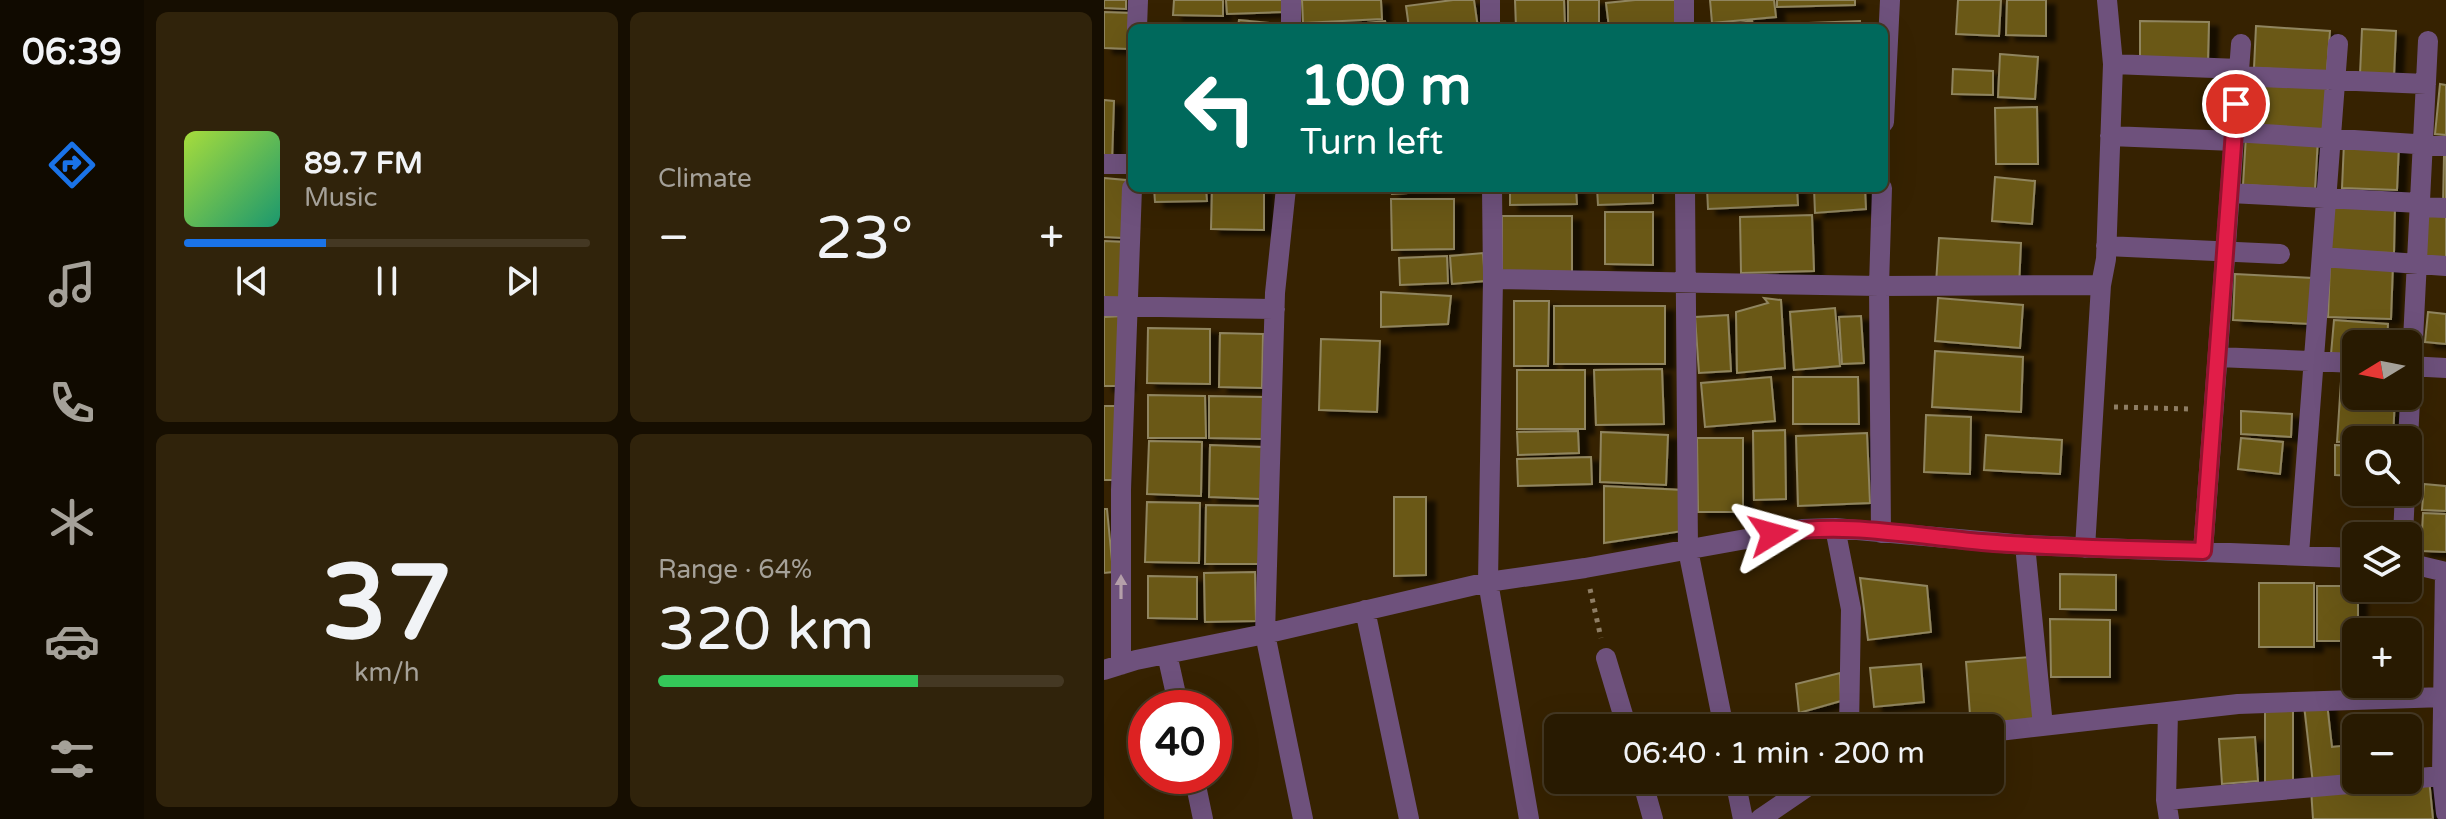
<!DOCTYPE html>
<html lang="en">
<head>
<meta charset="utf-8">
<style>
  body { margin:0; font-family:"Varela Round",sans-serif; background:#30230b; color:#f1f3f6; height:100vh; display:flex; flex-direction:column; font-size:30px; white-space:nowrap }
  * { box-sizing:border-box; margin:0 }
  p { font-size:26px; color:#a5a199 }
  .icon { flex:none; width:44px; height:44px; fill:none; stroke:currentColor; stroke-width:2; stroke-linecap:round; stroke-linejoin:round }
  .map { position:relative; flex:1; overflow:hidden }
  .side { display:flex; flex-direction:column; gap:12px; padding:12px; background:#160e01; width:960px }
  .side>* { flex:none }
  .guide { position:absolute; left:24px; top:24px; width:760px; height:168px; border-radius:12px; box-shadow:0 8px 32px #0002,0 0 0 2px #443823; background:#00695c; color:#fff; overflow:hidden }
  .needle { width:52px; rotate:260deg }
  .tools { position:absolute; left:1238px; top:330px; display:grid; gap:16px }
  .tools a { display:grid; place-items:center; width:80px; height:80px; border-radius:12px; background:#281a01; box-shadow:0 8px 32px #0002,0 0 0 2px #443823; font-size:40px }
  .speed { position:absolute; left:24px; top:690px; display:flex; gap:16px; font-size:40px; font-weight:700; text-align:center }
  .speed>* { display:grid; place-content:center; width:104px; height:104px; border-radius:50%; background:#281a01; box-shadow:0 8px 32px #0002,0 0 0 2px #443823; line-height:1 }
  .speed .limit { border:12px solid #d22; background:#fff; color:#111 }
  .pin { position:absolute; display:grid; place-items:center; width:68px; height:68px; color:#fff; margin:-34px; border:4px solid #fff; border-radius:50%; box-shadow:0 2px 8px #0007 }
  .me { position:absolute; width:88px; margin:-44px; rotate:82deg; stroke-linejoin:round; filter:drop-shadow(0 0 6px #0008) }
  .turn { display:flex; align-items:center; gap:28px; height:168px; padding:0 40px; font-size:36px }
  .turn .icon { width:104px; height:104px; stroke-width:2.5 }
  .turn b { display:block; font-size:56px; line-height:68px }
  .big { font-size:60px; font-weight:600; line-height:1.1 }
  .side .tile { flex:1; display:flex; flex-direction:column; justify-content:center; gap:12px; min-width:0; padding:0 28px; border-radius:12px; background:#30230b }
  .side .dial { align-items:center; gap:0 }
  .dial b { font-size:104px; line-height:1 }
  .song { display:flex; align-items:center; gap:24px }
  .cover { width:96px; height:96px; border-radius:12px; background:linear-gradient(135deg,hsl(80 70% 55%),hsl(160 70% 35%)) }
  .played { height:8px; border-radius:4px; background:linear-gradient(90deg,#1a73e8 35%,#443823 35%) }
  .keys { display:flex; justify-content:space-around; direction:ltr }
  .heat { display:flex; justify-content:space-between; align-items:center; font-size:44px; direction:ltr }
  .charge { height:12px; border-radius:6px; background:linear-gradient(90deg,#34c759 64%,#443823 0) }
  .side .tiles { flex:1; display:grid; gap:12px; grid-template-columns:repeat(2,1fr) }
  .trip { position:absolute; left:440px; top:714px; width:460px; height:80px; border-radius:12px; background:#281a01; box-shadow:0 8px 32px #0002,0 0 0 2px #443823; font-weight:600; line-height:80px; text-align:center }
  main { display:flex; flex:1; min-height:0 }
  .tabs { display:flex; flex-direction:column; width:144px; justify-content:space-around; align-items:center; background:#100a00; color:#a5a199 }
  .tabs .icon { width:56px; height:56px }
  .tabs .active { color:#1a73e8 }
  .tabs b { font-size:36px; color:#f1f3f6 }
  .map>svg:first-child { display:block }
</style>
</head>
<body>
<main>
<nav class="tabs">
<b>06:39</b>
<svg class="icon active" aria-label="directions" viewBox="0 0 24 24"><path d="M12 3l9 9-9 9-9-9zM9 14v-3h6M13 9l2 2-2 2"/></svg>
<svg class="icon" aria-label="music" viewBox="0 0 24 24"><path d="M9 18V5l10-2v13"/><circle cx="6" cy="18" r="3"/><circle cx="16" cy="16" r="3"/></svg>
<svg class="icon" aria-label="phone" viewBox="0 0 24 24"><path d="M5 4h4l2 5-3 2q2 4 5 5l2-3 5 2v4C11 20 4 13 5 4z"/></svg>
<svg class="icon" aria-label="climate" viewBox="0 0 24 24"><path d="M12 3v18M4 7l16 10M4 17L20 7"/></svg>
<svg class="icon" aria-label="car" viewBox="0 0 24 24"><path d="M5 17H2v-5l4-1 3-4h7l3 4 3 1v5h-3M9 17h6M6 11h13"/><circle cx="7" cy="17" r="2"/><circle cx="17" cy="17" r="2"/></svg>
<svg class="icon" aria-label="filters" viewBox="0 0 24 24"><path d="M4 7h16M4 17h16"/><circle cx="9" cy="7" r="2"/><circle cx="15" cy="17" r="2"/></svg>
</nav>
<section class="side">
<div class="tiles">
<div class="tile">
<div class="song"><i class="cover"></i><div><b>89.7 FM</b><p>Music</p></div></div>
<div class="played"></div>
<div class="keys"><svg class="icon" aria-label="previous" viewBox="0 0 24 24"><path d="M18 5L8 12l10 7zM5 5v14"/></svg><svg class="icon" aria-label="pause" viewBox="0 0 24 24"><path d="M8 5v14M16 5v14"/></svg><svg class="icon" aria-label="next" viewBox="0 0 24 24"><path d="M6 5l10 7-10 7zM19 5v14"/></svg></div>
</div>
<div class="tile"><p>Climate</p>
<div class="heat"><a>−</a><b class="big">23°</b><a>+</a></div>
</div>
<div class="tile dial"><b>37</b><p>km/h</p></div>
<div class="tile"><p>Range · 64%</p><b class="big">320 km</b><div class="charge"></div></div>
</div>
</section>
<div class="map">
<svg width="1342" height="819" viewBox="0 0 1342 819">
  <defs>
    <filter id="shadow"><feDropShadow dx="9" dy="5" stdDeviation="2" flood-color="#0009"/></filter>
  </defs>
  <rect width="100%" height="100%" fill="#362201"/>
  <path fill="#6a5918" stroke="#90855f" stroke-width="2" filter="url(#shadow)" d="M0,0h22v9l-22,-1z
    M70,0h49v16l-50,-1z
    M122,0h57v12l-56,2z
    M198,0h79l1,19 -79,4z
    M349,0h21l4,28h-69l-3,-22z
    M411,0h49l1,26 -49,2z
    M464,0h31v28h-31z
    M531,0h45l3,28h-74l-3,-25z
    M606,0h64l2,17 -64,6z
    M673,0h78v5l-78,2z
    M854,0h43l-2,36 -43,-2z
    M903,0h39v36l-40,-1z
    M0,12l27,1 -2,36 -25,-1z
    M135,20l51,5 -1,3h-51z
    M281,21l1,7h-49l-1,-2z
    M648,21l2,7h-41z
    M756,21v7h-77v-4z
    M1036,21l69,1 -1,39 -68,-1z
    M1152,26l74,5 -3,41 -73,-4z
    M1258,29l34,2 -2,45 -34,-2z
    M896,54l38,3 -3,42 -37,-2z
    M849,69l40,2v24l-41,-1z
    M1160,80l64,3 -2,48 -63,-3z
    M1336,84l6,1v50l-11,-1z
    M0,100l10,1 -2,62h-8z
    M933,107l1,57h-42l-1,-56z
    M1142,135l72,4 -3,50 -72,-4z
    M1240,142l55,2 -2,46 -55,-2z
    M1340,155h2v51h-3z
    M891,177l40,4 -3,43 -40,-3z
    M0,178l22,2 -3,58 -19,-1z
    M50,188h52l1,13 -52,1z
    M108,188h52v42l-53,-1z
    M287,188h83v1l-82,5z
    M406,188h66l1,16 -67,1z
    M493,188h56v15l-55,2z
    M603,188h90l1,17 -90,4z
    M710,188h51l1,21 -51,4z
    M287,199h63v50l-62,1z
    M1227,203l64,2 -1,48 -64,-1z
    M1320,211l22,1v50l-25,-2z
    M501,212h48v53l-48,-1z
    M708,215l2,56 -73,2 -1,-56z
    M398,216h70v56l-70,-1z
    M835,238l82,5 -2,44 -83,-4z
    M0,241l22,1 -2,59h-20z
    M379,253l2,28 -33,3 -2,-28z
    M343,256l1,27 -48,2 -1,-27z
    M1226,261l63,3 -2,55 -63,-2z
    M1131,274l78,4 -2,46 -78,-4z
    M277,292l70,4 -3,28 -67,3z
    M660,298l17,2 4,68 -48,5 -1,-61 32,-9z
    M834,298l85,7 -3,43 -85,-7z
    M410,301h35l-1,65h-34z
    M450,306h111v58h-111z
    M731,308l5,58 -46,4 -4,-58z
    M1324,312l18,2v30l-21,-2z
    M624,315l3,56 -32,2 -4,-56z
    M19,316l2,70h-21v-69z
    M757,316l3,47 -22,1 -3,-47z
    M1230,320l54,4 -1,20h-31v12l-25,-2z
    M44,328l62,1v55l-63,-1z
    M116,333l43,1 -1,54 -43,-1z
    M217,339l59,2 -3,71 -58,-2z
    M831,351l88,6 -2,55 -89,-5z
    M558,369l2,55 -68,1 -2,-55z
    M413,370h68v59h-68z
    M667,377l4,44 -70,6 -4,-44z
    M689,377h65l1,47h-66z
    M1237,381l15,1v14h39l-2,44 -56,2z
    M44,395l57,1 1,42h-58z
    M105,396l54,1v42l-54,-1z
    M0,406h15l1,74h-16z
    M1137,411l51,3 -1,23 -50,-3z
    M822,415l45,2 -1,57 -46,-2z
    M681,430l1,69 -32,1 -1,-69z
    M474,431l1,22 -61,2 -1,-23z
    M497,432l67,3 -2,50 -66,-3z
    M763,433l3,70 -72,3 -2,-70z
    M882,435l76,5 -2,34 -76,-4z
    M593,438h46v74h-45z
    M1137,438l42,4 -3,32 -42,-5z
    M45,441l53,1 -1,54 -54,-2z
    M106,445l52,2 -1,52 -52,-2z
    M1231,445l21,1v30l-21,-1z
    M487,457l1,27 -74,2 -1,-27z
    M1320,484l22,2v25l-24,-1z
    M500,486l80,4 -1,41 -79,12z
    M290,497h32v78l-32,1z
    M43,502l53,1 -1,60 -54,-1z
    M102,505l56,1 -1,58h-56z
    M0,509h3l6,63 -9,1z
    M1319,513l23,1v38l-25,-1z
    M151,572l1,49 -51,1 -1,-49z
    M956,574l56,1v35l-56,-1z
    M44,576l49,1v42l-49,-1z
    M756,578l67,8 4,46 -63,8z
    M1155,583h55v64h-55z
    M1213,586h39l2,2v44h-2v9h-39z
    M946,619l60,1v57h-59z
    M926,657l5,66 -64,5 -5,-66z
    M817,664l3,38 -50,5 -4,-39z
    M736,673l1,28 -42,12 -3,-29z
    M1223,703l5,44 18,-2 4,34 -41,5 -9,-79z
    M1161,706h28v79h-28z
    M1151,737l3,44 -36,3 -3,-45z
    M1325,779l4,40h-120l-2,-30z"/>
  <g fill="none" stroke-linecap="round" stroke-linejoin="round">
    <path stroke="#8e7d64" stroke-width="5" stroke-dasharray="4 6" stroke-linecap="butt" d="M1010,407l78,2
      M486,589l11,49"/>
    <path stroke="#6e517c" stroke-width="20" d="M187,0v28
      M386,0v28
      M580,0v28
      M33,28l1,-28
      M1009,64l126,5
      M1134,76l188,8
      M780,122l6,-122
      M1130,132l212,14
      M1006,136l124,5
      M0,164h28
      M182,188l-11,105 -10,341 38,185
      M388,188l1,91 -5,303 41,237
      M581,188l3,362 36,178
      M1126,193l190,10
      M1316,207l26,1
      M1002,246l174,8
      M1218,257l124,9
      M389,279l386,7 222,-1
      M0,306l171,3
      M1114,357l138,6
      M1304,366l38,2
      M1304,440l20,-399
      M731,528l16,81 -2,119
      M777,533l-2,-247 3,-98
      M1299,536l2,-44
      M921,545l18,181
      M981,548l16,-263 5,-26 7,-195 -6,-64
      M1099,551l38,-507
      M1195,554l39,-510
      M1304,563l38,9
      M1341,572l-3,204 4,37
      M261,610l44,209
      M63,654l12,54
      M502,658l21,70
      M17,665v-175l11,-302
      M0,670l32,-10 129,-26 223,-52 97,-14 217,-39 33,-1 190,17 331,13
      M1064,712l-2,88 3,19
      M886,732l248,-28 206,-7
      M90,776l9,43
      M1304,779l34,-3
      M538,780l11,39
      M631,780l8,39
      M1062,800l230,-20
      M656,819l57,-39"/>
  </g>
  <defs><path id="oneway-solid" d="M-6-.8H1V-3.2L6.5 0L1 3.2V.8H-6Z" transform="scale(2)"/></defs>
  <use fill="#b49fa9" href="#oneway-solid" transform="translate(17 587) rotate(-90)"/>
  <g fill="none" stroke-linecap="round" stroke-linejoin="round">
    <g stroke="#92132f" stroke-width="20">
      <path id="route" d="M669,534c69,-13 140,2 209,8 74,6 147,7 221,9l33,-447"/>
    </g>
    <use href="#route" stroke="#e11d48" stroke-width="14"/>
  </g>
</svg>
<div class="tools">
<a><svg class="needle" viewBox="-14 -14 28 28"><path d="M0-13l5 13h-10z" fill="#e53935"/><path d="M0 13l5-13h-10z" fill="#a5a199"/></svg></a>
<a><svg class="icon" aria-label="search" viewBox="0 0 24 24"><circle cx="10" cy="10" r="6"/><path d="M15 15l6 6"/></svg></a>
<a><svg class="icon" aria-label="layers" viewBox="0 0 24 24"><path d="M12 4l9 5-9 5-9-5zM3 14l9 5 9-5"/></svg></a>
<a>+</a>
<a>−</a>
</div>
<div class="speed"><div class="limit">40</div></div>
<div class="pin" style="left:1132px;top:104px;background:#d93025"><svg class="icon" aria-label="arrive" viewBox="0 0 24 24"><path d="M6 21V4h12l-3 4 3 4H6"/></svg></div>
<svg class="me" style="left:669px;top:534px" viewBox="-20 -20 40 40"><path d="M0-17L14 15 0 8-14 15z" fill="#e11d48" stroke="#fff" stroke-width="4"/></svg>
<div class="trip">06:40 · 1 min · 200 m</div>
<div class="guide">
<div class="turn"><svg class="icon" aria-label="left" viewBox="0 0 24 24"><path d="M17 20v-9H6M10 6l-5 5 5 5"/></svg><div><b>100 m</b>Turn left</div></div>
</div>
</div>
</main>
</body>
</html>
